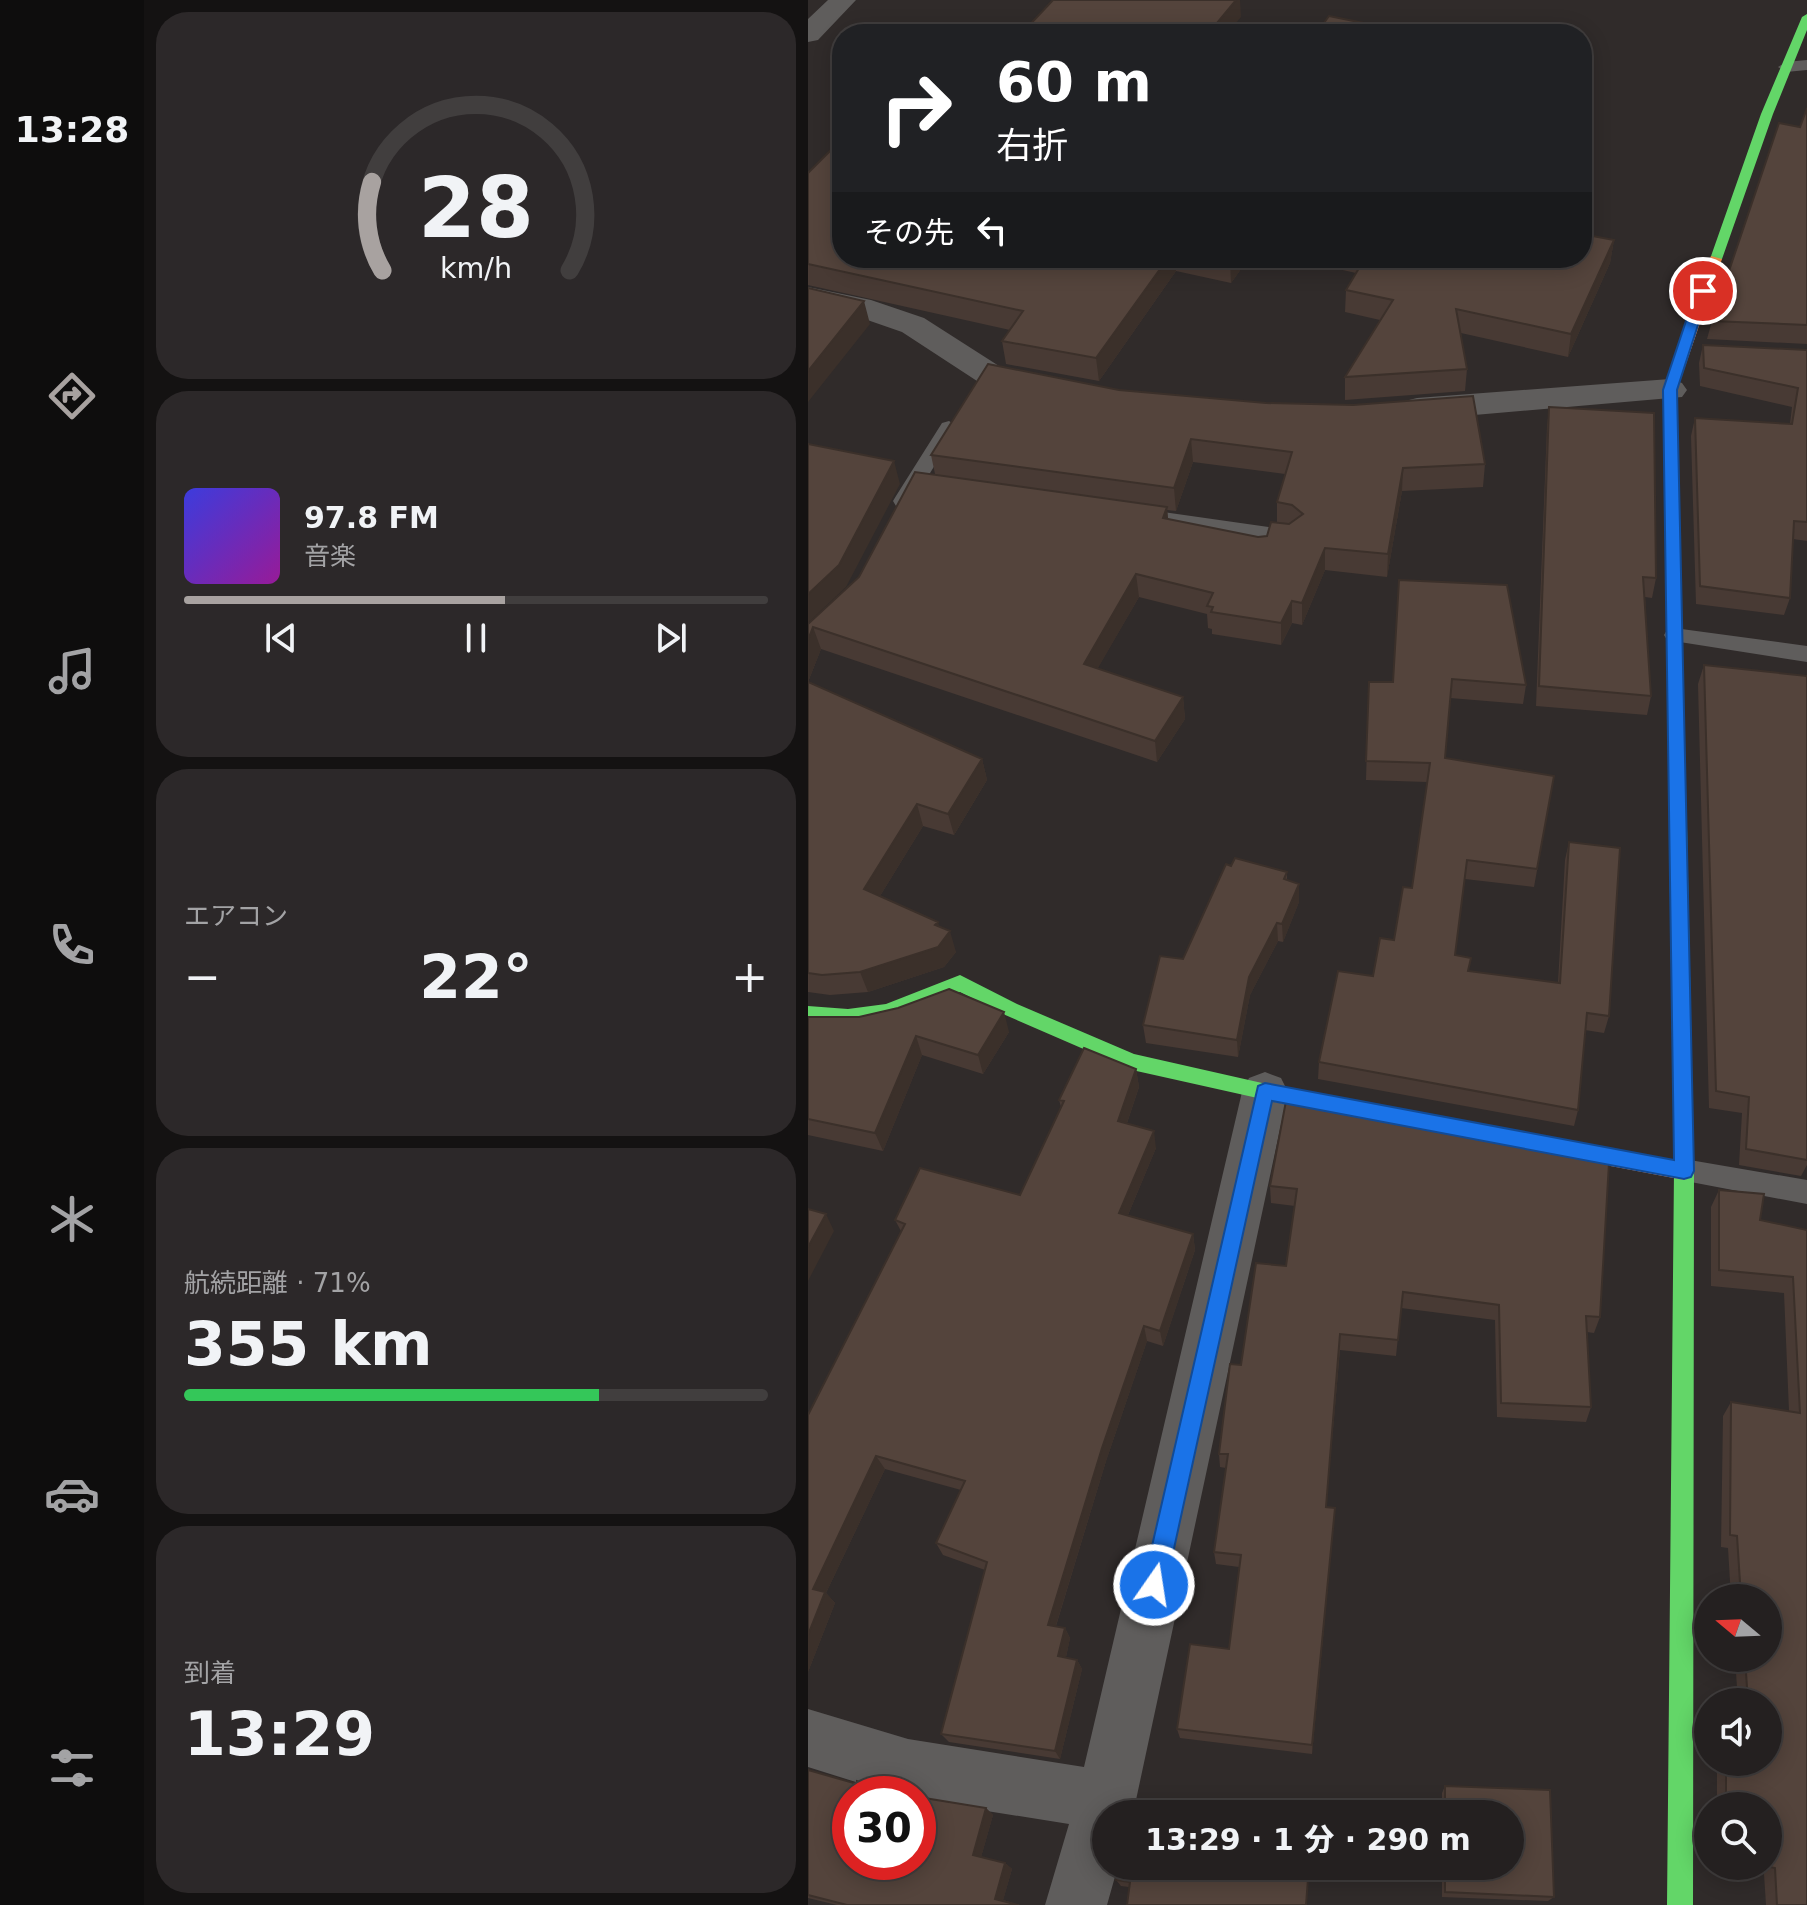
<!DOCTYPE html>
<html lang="ja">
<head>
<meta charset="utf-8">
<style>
  body { margin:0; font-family:"DejaVu Sans","Noto Sans JP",sans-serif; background:#2c2829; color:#f1f3f6; height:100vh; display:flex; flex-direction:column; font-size:30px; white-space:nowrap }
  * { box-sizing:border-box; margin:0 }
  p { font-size:26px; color:#a3a3a5 }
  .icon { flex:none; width:44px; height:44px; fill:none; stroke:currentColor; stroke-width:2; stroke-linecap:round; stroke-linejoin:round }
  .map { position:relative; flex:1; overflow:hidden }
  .details { display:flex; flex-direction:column; gap:12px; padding:12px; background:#141212; width:664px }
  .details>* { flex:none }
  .hud { position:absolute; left:24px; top:24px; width:760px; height:244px; border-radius:32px; box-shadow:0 4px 20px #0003,0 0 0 2px #413e3e; background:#202124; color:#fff; overflow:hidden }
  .needle { width:52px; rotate:289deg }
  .fabs { position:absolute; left:886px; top:1584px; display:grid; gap:16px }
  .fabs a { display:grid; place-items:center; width:88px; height:88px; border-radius:50%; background:#242020; box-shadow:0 4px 20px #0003,0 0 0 2px #413e3e; font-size:40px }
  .speed { position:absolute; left:24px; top:1776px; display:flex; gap:16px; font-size:40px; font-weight:700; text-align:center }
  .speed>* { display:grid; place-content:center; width:104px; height:104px; border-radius:50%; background:#242020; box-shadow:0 4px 20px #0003,0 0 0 2px #413e3e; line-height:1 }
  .speed .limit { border:12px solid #d22; background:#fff; color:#111 }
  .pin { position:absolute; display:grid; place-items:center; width:68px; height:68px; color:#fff; margin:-34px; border:4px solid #fff; border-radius:50%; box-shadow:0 2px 8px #0007 }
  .me { position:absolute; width:88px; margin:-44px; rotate:13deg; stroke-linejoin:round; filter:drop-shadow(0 0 6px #0008) }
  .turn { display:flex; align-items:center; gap:28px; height:168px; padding:0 32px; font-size:36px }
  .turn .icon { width:104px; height:104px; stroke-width:2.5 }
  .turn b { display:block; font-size:56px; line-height:68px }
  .then { display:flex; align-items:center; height:76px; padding:0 32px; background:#0003; gap:16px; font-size:30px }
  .big { font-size:60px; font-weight:800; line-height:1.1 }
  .details .tile { flex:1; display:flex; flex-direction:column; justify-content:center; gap:12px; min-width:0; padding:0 28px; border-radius:32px; background:#2c2829 }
  .details .dial { align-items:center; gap:0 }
  .dial svg { height:208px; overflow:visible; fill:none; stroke:#413e3e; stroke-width:7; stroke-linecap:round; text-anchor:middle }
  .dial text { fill:#f1f3f6; stroke:none }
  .song { display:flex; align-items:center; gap:24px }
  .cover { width:96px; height:96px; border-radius:12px; background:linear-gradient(135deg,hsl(240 70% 55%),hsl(300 70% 35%)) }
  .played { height:8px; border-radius:4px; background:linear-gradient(90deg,#a8a2a0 55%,#413e3e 55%) }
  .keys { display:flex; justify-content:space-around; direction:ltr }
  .heat { display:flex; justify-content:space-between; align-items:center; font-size:44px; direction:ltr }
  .charge { height:12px; border-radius:6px; background:linear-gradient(90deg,#34c759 71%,#413e3e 0) }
  .trip { position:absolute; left:284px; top:1800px; width:432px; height:80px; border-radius:40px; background:#242020; box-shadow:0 4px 20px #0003,0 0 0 2px #413e3e; font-weight:800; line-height:80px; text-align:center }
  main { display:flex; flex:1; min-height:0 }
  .tabs { display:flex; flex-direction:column; width:144px; justify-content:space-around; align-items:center; background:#0e0d0d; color:#a3a3a5 }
  .tabs .icon { width:56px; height:56px }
  .tabs .on { color:#a8a2a0 }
  .tabs b { font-size:36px; color:#f1f3f6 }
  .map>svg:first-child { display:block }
</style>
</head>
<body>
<main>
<nav class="tabs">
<b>13:28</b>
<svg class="icon on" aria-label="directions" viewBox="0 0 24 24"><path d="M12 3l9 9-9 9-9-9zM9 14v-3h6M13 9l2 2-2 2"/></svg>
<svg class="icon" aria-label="music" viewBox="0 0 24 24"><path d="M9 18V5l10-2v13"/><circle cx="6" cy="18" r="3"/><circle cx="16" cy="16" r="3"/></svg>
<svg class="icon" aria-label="phone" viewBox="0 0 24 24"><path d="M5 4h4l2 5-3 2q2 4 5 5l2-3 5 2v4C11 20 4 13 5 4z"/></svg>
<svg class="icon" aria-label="climate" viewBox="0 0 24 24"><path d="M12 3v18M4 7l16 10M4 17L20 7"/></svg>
<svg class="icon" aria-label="car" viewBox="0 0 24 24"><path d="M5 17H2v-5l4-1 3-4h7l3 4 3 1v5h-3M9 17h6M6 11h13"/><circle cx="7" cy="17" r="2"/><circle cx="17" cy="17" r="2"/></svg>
<svg class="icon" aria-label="filters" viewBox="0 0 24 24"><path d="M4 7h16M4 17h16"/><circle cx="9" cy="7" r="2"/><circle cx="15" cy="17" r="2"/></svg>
</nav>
<section class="details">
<div class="tile dial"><svg viewBox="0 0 100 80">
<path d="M14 69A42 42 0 1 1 86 69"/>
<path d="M14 69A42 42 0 0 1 10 35" stroke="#a8a2a0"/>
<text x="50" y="56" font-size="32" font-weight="700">28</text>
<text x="50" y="72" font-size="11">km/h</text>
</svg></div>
<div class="tile">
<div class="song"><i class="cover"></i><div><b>97.8 FM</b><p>音楽</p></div></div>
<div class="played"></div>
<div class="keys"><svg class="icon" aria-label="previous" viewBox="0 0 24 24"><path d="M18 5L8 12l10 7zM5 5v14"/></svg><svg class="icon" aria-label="pause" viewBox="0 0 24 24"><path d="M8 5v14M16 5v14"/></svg><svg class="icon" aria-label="next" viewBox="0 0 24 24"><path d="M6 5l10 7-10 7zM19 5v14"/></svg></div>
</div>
<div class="tile"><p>エアコン</p>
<div class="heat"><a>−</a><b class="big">22°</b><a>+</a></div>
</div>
<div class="tile"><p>航続距離 · 71%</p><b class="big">355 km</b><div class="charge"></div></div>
<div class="tile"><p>到着</p><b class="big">13:29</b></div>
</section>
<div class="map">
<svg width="999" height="1905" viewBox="0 0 999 1905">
  <rect width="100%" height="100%" fill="#302b2a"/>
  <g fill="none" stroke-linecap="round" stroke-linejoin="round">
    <path fill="#5f5d5c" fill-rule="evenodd" d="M999,60v10l-21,2 -8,-5 8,-5z
      M141,421l9,6 -48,79h-14l-3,-5 3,-5 46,-73z
      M341,510l141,20 10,7 -10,7 -148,-22 -3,-5 3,-5z
      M866,628l133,18v16l-140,-22 -3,-5 3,-5z
      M876,1159l123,21v24l-132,-25 -4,-8 4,-8z"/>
    <path fill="#5f5d5c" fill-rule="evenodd" d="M20,0h28l-38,40 -10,2v-23z
      M0,287l63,13 53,18 75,48 55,11 5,7 -5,7 -12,3 -65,-13 -75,-49 -49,-17 -45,-8z
      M862,379l12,4 5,7 -5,7 -265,23 -12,-3 -5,-8 5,-8 12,-3z
      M457,1072l16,6 7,14 -152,708 -4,14h-26v52h12l-11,39h-62l24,-81 -151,-24v-6h-24l-86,-27v-58l100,30 176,28 158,-675 7,-14z"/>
    <path fill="#63d668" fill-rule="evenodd" d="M999,14v16l-34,84 -51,145 -11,3 -1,-3 51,-145 41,-97z
      M870,821l9,7 7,343 -1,734h-26l7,-734 -5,-343z
      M152,975l57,29 117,50 141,32 7,2 3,6 -3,6 -7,2 -143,-32 -129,-56 -43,-22c-49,23 -98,37 -152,30v-16l40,3 38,-5z"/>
    <path fill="#ff974d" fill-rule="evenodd" d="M903,256l11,3 -45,131 3,158 -7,5 -7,-5 -3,-158z
      M467,1086l409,76 7,3 3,6 -3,6 -7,3 -409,-78 -7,-2 -3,-6 3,-6z"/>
    <path fill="#b3261e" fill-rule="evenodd" d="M865,543l7,5 7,280 -9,7 -9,-7 -3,-280z"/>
  </g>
  <path fill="#483a34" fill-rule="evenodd" d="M999,108v236l-100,-5 5,-18 88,-194z
    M0,173l34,85h407l-18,25 -55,-12 -77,110 -93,-17 -4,-23 8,-11 -202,-45z
    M806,240l-4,23 -42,94 -107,-24 6,36 -2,22 -120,9v-23l35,-57 -35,-8 1,-22 10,-17 -67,-15h293z
    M895,345l104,5v191l-14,-2 -3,59 -6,17 -88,-11 -5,-168 4,-18 95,6 2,-17 -92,-21 -1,-23z
    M180,364l497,100 -2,23 -81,4 -15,86 -62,-7 -23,55 -10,-2 -11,22 -69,-11v-5l-4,-1 -1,-14 -68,-17 -42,72 86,28 2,22 -28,43 -336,-113 -13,33 2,-58 49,-47 76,-103 -4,-19zM385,462l92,12 -8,28v21l-10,13 -9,1 -90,-18 -1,-9 9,1z
    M741,407l107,171 -4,20 -7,-1 6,99 -4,19 -111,-9 11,-279z
    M591,580l127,105 -3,19 -73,-6 -5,60 109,18 -20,111 -69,-8 -10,76 14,16 89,12 7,-123 4,-18 40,174 -5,17 -19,-3 -7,80 -4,16 -256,-47 1,-17 75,-122 18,-52 15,-106 -61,-2 3,-98h24z
    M896,665l103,11v489l-6,11 -62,-11 3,-52 -33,-5 -11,-424z
    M0,682l174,77 5,21 -33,55 -31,-9 -43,70 59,31 17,25 -12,15 -76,25 -38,3 -22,-3z
    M423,866l56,6v8l12,22 -16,40 -5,-1 -28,54 -12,62 -92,-14 -3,-18 40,-66z
    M0,1017l201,15 -26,42 -61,-19 -39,96 -75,-16z
    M328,1069l3,18 -12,36 29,25 -28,67 65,19 2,16 -32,96 -16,-5 -41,120 -50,165 9,2 5,10 -4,19 11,3 5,9 -22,90 -111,-17 -8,-8 44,-164 -42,-15 -7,-12 25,-53 -76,-21 -59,124 9,10 -27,69 93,-441 -6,-11 125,-25 41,-88 -2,-7z
    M478,1101l314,216 -6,16 -7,-1 4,75 -5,15 -89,-5 -2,-97 -94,-12 -5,48 -56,-6 -14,157 8,14 -22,233 -132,-16 -3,-9 52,-80 10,-82 -23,-3 -2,-12 12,-84 -6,-1 -1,-13 22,-89 45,-99 9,-60 -24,-3 -1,-17z
    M911,1190l41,30 47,10v675h-41l-2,-31 -44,-8h48v-60h-51v-44h51v-60h-30l-3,-44h33v-60h-37l-3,-50 -7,-1 2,-131 8,-14 58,9 -5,-118 -73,-7v-79z
    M0,1770l42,24 136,14 7,7 -12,42 24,6 7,6 -9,31 17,5h-183l-29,-7z
    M637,1786l105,4 4,107 -6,4 -106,-4v-31h68v-52h-68v-21z
    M501,1866l-180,21 -8,-1 -5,-6z"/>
  <path fill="#3b302a" d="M428,0h4l1,17 -14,17h-19z
    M806,240l-4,23 -42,94 3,-23z
    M360,258h8v13l-77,110 -3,-23z
    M424,258h17l-18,25 -1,-23z
    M56,301l6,23 -62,78v-31z
    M383,439l2,23 -17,49 -2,-23z
    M86,461l6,23 -54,103 -38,36v-29z
    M595,468l-1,23 -15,86 1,-23z
    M359,507l2,23 -6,-12z
    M517,548v22l-23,55v-22z
    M328,574l3,23 -52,90 -3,-23z
    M484,601v22l-11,22v-22z
    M5,627l8,22 -13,33v-42z
    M375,697l2,22 -28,43 -2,-21z
    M174,759l5,21 -33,55 -6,-21z
    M109,804l6,22 -51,83 -8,-20z
    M491,884v18l-16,40 -1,-18z
    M130,922l5,18 7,-9 6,21 -12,15 -76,25 -8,-20z
    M469,923l1,18 -28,54 -12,62 -1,-17 12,-63z
    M196,1012l5,20 -26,42 -5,-19z
    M108,1036l6,19 -39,96 -8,-18z
    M328,1069l3,18 -17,51 -4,-17z
    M346,1131l2,17 -34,81 -3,-16z
    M18,1214l8,17 -26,50v-34z
    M385,1234l2,16 -32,96 -3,-15z
    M336,1326l3,15 -41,120 -53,174 -5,-10 54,-177z
    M68,1456l9,13 -59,124 9,10 -27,69v-37l5,-46z
    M527,1508l-1,13 -22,233v-9z
    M257,1628l5,10 -6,28 -6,-10z
    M269,1660l5,9 -22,90 -5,-8z
    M178,1808l7,7 -13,46 -7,-6z
    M197,1863l7,6 -10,35 -7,-5z"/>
  <path fill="#54443c" stroke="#3b302a" stroke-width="2" d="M245,0h183l-28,34h-187z
    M521,16l64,13 -4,5h-73z
    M999,108v217l-95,-4 67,-198 21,4z
    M34,139v119h326l-72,100 -94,-17 21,-30 -215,-47v-91z
    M774,234l32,6 -43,94 -115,-25 11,60 -122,8 48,-77 -47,-10 19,-32h217z
    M0,288l56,13 -56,70z
    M895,345l104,5v172l-13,-1 -4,77 -90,-12 -5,-168 97,6 6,-36 -94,-20z
    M180,364l131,26 147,13 87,2 120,-9 12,68 -82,4 -15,86 -63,-6 -23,55 -10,-2 -11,22 -70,-11 2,-5 -6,-1 6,-13 -77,-19 -52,90 99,33 -28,44 -342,-114 -5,13v-16l51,-47 56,-105 252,35 -4,11 95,19 9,-1 4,-14 18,2 14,-10 -11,-9 -15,-3 15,-50 -101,-13 -17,49 -243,-33z
    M741,407l105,6 2,165 -13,-1 8,119 -112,-10z
    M0,444l86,17 -55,104 -31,29z
    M591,580l108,5 19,100 -74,-6 -7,79 109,18 -17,93 -70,-9 -12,95 16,3 -3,13 92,12 9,-141 51,6 -11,168 -22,-3 -9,97 -259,-48 19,-91 35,5 7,-38 14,2 9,-53 9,1 18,-125 -64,-2 3,-79h24z
    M896,665l103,11v484l-61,-11 3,-52 -33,-6z
    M0,682l174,77 -34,55 -31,-10 -53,85 74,33 -3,3 15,6 -12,16 -78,25 -38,3 -14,-2z
    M427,858l52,14 -3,7 15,5 -17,40 -5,-1 -28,54 -12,63 -94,-15 17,-69 23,3 43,-95 5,2z
    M141,989l55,23 -26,43 -62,-19 -41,97 -67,-14v-102h51l39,-9z
    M276,1048l52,21 -18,52 36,10 -35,82 74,21 -33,97 -16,-5 -42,122 -54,177 17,3 -7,28 19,4 -22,91 -114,-17 46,-172 -51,-19 29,-62 -89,-25 -63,133 12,3 -17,43v-220l97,-191 -10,-4 25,-52 100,27 44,-94 -5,-1z
    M478,1101l323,62 -9,154 -14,-1 5,91 -90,-4 -2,-98 -96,-13 -5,48 -58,-6 -14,173 9,1 -23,237 -135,-16 13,-85 39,5 12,-94 -27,-3 14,-98h-9l11,-90 11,1 15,-102 30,3 11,-77 -27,-3z
    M911,1190l45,4 -4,26 47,10v675h-30l-2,-37 -10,-2h3v-60h-42v-44h42v-60h-20l-3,-44h23v-60h-27l-4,-62 -7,-1 1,-133 69,11 -7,-136 -74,-7z
    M0,1209l18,5 -18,33z
    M0,1770l49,14v-3l28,9h21l2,4h-58v68h68v-65l68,11 -13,47 32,8 -10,36 23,6h-171l-39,-10z
    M637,1786l105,4 4,107 -109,-5v-26h65v-52h-65z
    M343,1807l60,7h-60z
    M310,1866h191l-3,39h-179l3,-23 -14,-2z"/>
  <path fill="#1a73e8" stroke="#114b97" stroke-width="2" d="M895,287l6,4 -32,99 17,781 -3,6 -7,2 -412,-78 -106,484 -3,8 -9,3 -8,-3 -3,-8 115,-499 7,-3 409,77 -11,-770 33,-99z"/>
</svg>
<div class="fabs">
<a><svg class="needle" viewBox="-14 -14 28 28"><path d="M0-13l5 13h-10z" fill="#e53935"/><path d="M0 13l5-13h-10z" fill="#a3a3a5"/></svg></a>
<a><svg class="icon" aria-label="sound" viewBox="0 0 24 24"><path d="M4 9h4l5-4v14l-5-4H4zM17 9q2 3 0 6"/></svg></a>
<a><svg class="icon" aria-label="search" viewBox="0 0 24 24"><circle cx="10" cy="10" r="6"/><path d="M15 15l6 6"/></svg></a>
</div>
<div class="speed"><div class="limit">30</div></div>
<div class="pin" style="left:895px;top:291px;background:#d93025"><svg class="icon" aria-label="arrive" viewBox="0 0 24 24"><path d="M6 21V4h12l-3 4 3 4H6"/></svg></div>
<svg class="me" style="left:346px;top:1585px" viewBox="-20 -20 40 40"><circle r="17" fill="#1a73e8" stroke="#fff" stroke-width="3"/><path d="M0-11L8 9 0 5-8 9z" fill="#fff"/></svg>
<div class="trip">13:29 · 1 分 · 290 m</div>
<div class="hud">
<div class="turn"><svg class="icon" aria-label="right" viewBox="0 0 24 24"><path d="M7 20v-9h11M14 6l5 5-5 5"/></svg><div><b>60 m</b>右折</div></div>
<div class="then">その先<svg class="icon" aria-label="left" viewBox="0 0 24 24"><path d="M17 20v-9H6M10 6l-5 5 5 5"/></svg></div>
</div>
</div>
</main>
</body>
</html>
